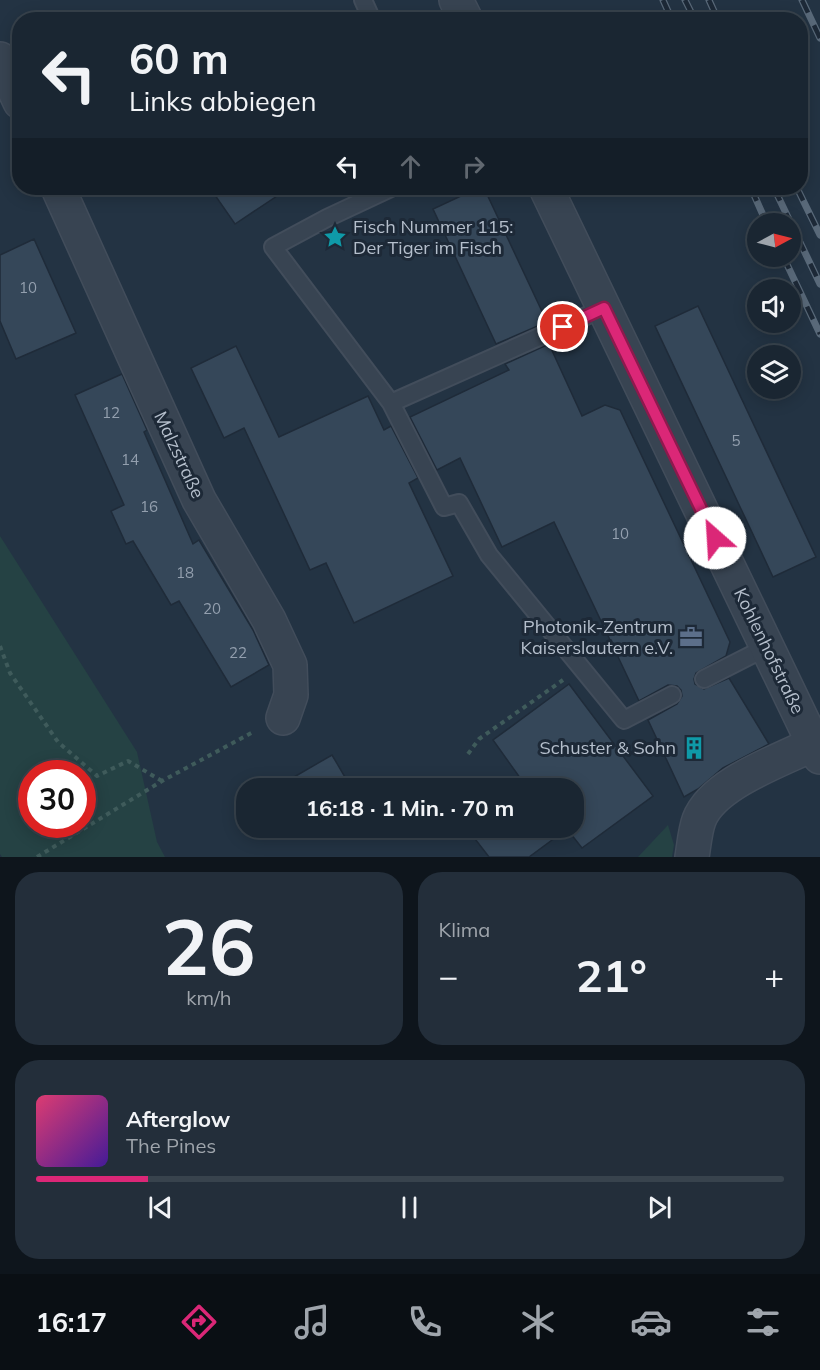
<!DOCTYPE html>
<html lang="de">
<head>
<meta charset="utf-8">
<style>
  body { margin:0; font-family:Mulish,sans-serif; background:#232e3a; color:#f1f3f6; height:100vh; display:flex; flex-direction:column; font-size:22px; white-space:nowrap }
  * { box-sizing:border-box; margin:0 }
  p { font-size:20px; color:#9fa5ac }
  .icon { flex:none; width:33px; height:33px; fill:none; stroke:currentColor; stroke-width:2; stroke-linecap:round; stroke-linejoin:round }
  .map { position:relative; height:857px; overflow:hidden }
  .side { display:flex; flex-direction:column; gap:15px; padding:15px; background:#0e151c; flex:1 }
  .side>* { flex:none }
  .banner { position:absolute; left:12px; top:12px; width:796px; height:183px; border-radius:24px; box-shadow:0 3px 15px #0003,0 0 0 2px #38434d; background:#1a2632; color:#f1f3f6; overflow:hidden }
  .needle { width:39px; rotate:83deg }
  .controls { position:absolute; left:747px; top:213px; display:grid; gap:12px }
  .controls a { display:grid; place-items:center; width:54px; height:54px; border-radius:50%; background:#1a2632; box-shadow:0 3px 15px #0003,0 0 0 2px #38434d; font-size:30px }
  .speed { position:absolute; left:18px; top:760px; display:flex; gap:12px; font-size:30px; font-weight:700; text-align:center }
  .speed>* { display:grid; place-content:center; width:78px; height:78px; border-radius:50%; background:#1a2632; box-shadow:0 3px 15px #0003,0 0 0 2px #38434d; line-height:1 }
  .speed .limit { border:9px solid #d22; background:#fff; color:#111 }
  .pin { position:absolute; display:grid; place-items:center; width:51px; height:51px; color:#fff; margin:-26px; border:3px solid #fff; border-radius:50%; box-shadow:0 2px 6px #0007 }
  .me { position:absolute; width:66px; margin:-33px; rotate:334deg; stroke-linejoin:round; filter:drop-shadow(0 0 4px #0008) }
  .turn { display:flex; align-items:center; gap:21px; height:126px; padding:0 18px; font-size:27px }
  .turn .icon { width:78px; height:78px; stroke-width:2.5 }
  .turn b { display:block; font-size:42px; line-height:51px }
  .lanes { display:flex; align-items:center; height:57px; padding:0 18px; background:#0003; justify-content:center; gap:30px; direction:ltr }
  .lanes .off { opacity:.35 }
  .big { font-size:45px; font-weight:700; line-height:1.1 }
  .side .card { flex:1; display:flex; flex-direction:column; justify-content:center; gap:9px; min-width:0; padding:0 21px; border-radius:24px; background:#232e3a }
  .side .dial { align-items:center; gap:0 }
  .dial b { font-size:78px; line-height:1 }
  .song { display:flex; align-items:center; gap:18px }
  .cover { width:72px; height:72px; border-radius:9px; background:linear-gradient(135deg,hsl(340 70% 55%),hsl(260 70% 35%)) }
  .played { height:6px; border-radius:3px; background:linear-gradient(90deg,#db2777 15%,#38434d 15%) }
  .keys { display:flex; justify-content:space-around; direction:ltr }
  .heat { display:flex; justify-content:space-between; align-items:center; font-size:33px; direction:ltr }
  .side .tiles { flex:1; display:grid; gap:15px; grid-template-columns:1fr 1fr }
  .card:last-child { grid-column:span 2 }
  .trip { position:absolute; left:236px; top:778px; width:348px; height:60px; border-radius:24px; background:#1a2632; box-shadow:0 3px 15px #0003,0 0 0 2px #38434d; font-weight:700; line-height:60px; text-align:center }
  .menu { display:flex; height:96px; justify-content:space-around; align-items:center; background:#0a0f14; color:#9fa5ac }
  .menu .icon { width:42px; height:42px }
  .menu .current { color:#db2777 }
  .menu b { font-size:27px; color:#f1f3f6 }
  .map>svg:first-child { display:block }
</style>
</head>
<body>
<div class="map">
<svg width="820" height="857" viewBox="0 0 820 857">
  <rect width="100%" height="100%" fill="#233343"/>
  <path fill="#254244" fill-rule="evenodd" d="M0,536l137,216 20,90 8,15h-163l-2,-3zM32,774h50v51h-50z
    M668,825l6,20 -2,12h-34z"/>
  <path fill="#354759" stroke="#1f2b39" stroke-width="1.5" d="M210,188h79l-54,36z
    M478,188h6l63,134 -51,22 -63,-135z
    M34,239l42,94 -60,26 -16,-38v-66z
    M698,306l118,251 -43,20 -118,-251z
    M549,344l33,72 23,-11 15,5 110,232 -4,14 -30,17 -2,6 1,5 9,5 25,-11 40,66 -46,24 -25,21 -14,8 -36,-77 29,-16 5,-8 -1,-6 -4,-4 -9,-1 -29,16 -85,-179 -52,25 -42,-89 -23,12 -27,-53 99,-47 -4,-6z
    M236,346l43,91 89,-41 16,34 7,-4 27,52 -9,5 44,93 -99,47 -28,-60 -16,7 -66,-142 -20,10 -33,-70z
    M122,374l25,56 -3,2 49,112 6,-4 54,90 16,35 -38,22 -52,-86 -8,4 -38,-64 -7,3 -15,-33 13,-6 -49,-110z
    M569,684l84,112 -71,52 -15,-19 -38,28h-40l-17,-22 10,-7h91v-39h-45l-35,-49z
    M332,755l20,34h-50l-8,-12z"/>
  <g fill="none" stroke-linecap="round" stroke-linejoin="round">
    <g stroke="#424d5b" stroke-width="20">
      <path id="lane" d="M363,0l9,20
        M391,188l-64,30 -54,29 118,156 53,104 15,-4 30,52 135,165 48,-25
        M391,403l213,-95
        M704,679l63,-32"/>
    </g>
    <g stroke="#424d5b" stroke-width="36">
      <path id="street" d="M456,0l10,20
        M0,59l20,43
        M58,188l141,312 70,120 21,45 1,30 -8,23
        M546,188l274,569
        M692,857c2,-12 3,-26 7,-37 14,-37 81,-59 114,-76"/>
    </g>
    <path stroke="#3f5b5b" stroke-width="4" stroke-dasharray="4.5 4.5" stroke-linecap="butt" d="M0,646l10,27 48,69 39,34 31,-15 34,20
      M468,754l11,-15 84,-59
      M37,857l125,-76 93,-50"/>
    <use href="#lane" stroke="#384452" stroke-width="16"/>
    <use href="#street" stroke="#384452" stroke-width="33"/>
    <g stroke="#596979" stroke-width="7">
      <path id="rail" d="M663,0l9,20
        M685,0l10,20
        M709,0l9,20
        M802,0l18,38
        M751,188l16,36
        M774,188l46,96
        M797,188l23,47
        M783,256l37,78"/>
    </g>
    <use href="#rail" stroke="#1d2937" stroke-width="4.5" stroke-dasharray="14" stroke-linecap="butt"/>
  </g>
  <g fill="none" stroke-linecap="round" stroke-linejoin="round">
    <g stroke="#8e194d" stroke-width="15">
      <path id="route" d="M563,327l41,-19 111,230"/>
    </g>
    <use href="#route" stroke="#db2777" stroke-width="10"/>
  </g>
  <defs>
    <g id="sight-bare" transform="scale(1.8)"><path d="M0-6L1.8-2.2L6-1.7L2.9 1.2L3.7 5.4L0 3.3L-3.7 5.4L-2.9 1.2L-6-1.7L-1.8-2.2Z" fill="#0f9aa8" stroke="#1d2937" stroke-width="2.5" paint-order="stroke"/></g>
    <g id="office-bare" transform="scale(1.8)"><path d="M-6-3h4V-5.5h4V-3h4V5H-6ZM-1-4.5V-3h2v-1.5ZM-6 0V1H6V0Z" fill="#5c6f8a" stroke="#1d2937" stroke-width="2.5" paint-order="stroke"/></g>
    <g id="building-bare" transform="scale(1.8)"><path d="M-4-6H4V6H1V3H-1V6H-4ZM-2.5-4.3h1.7v1.8h-1.7ZM.8-4.3h1.7v1.8H.8ZM-2.5-1h1.7V.8h-1.7ZM.8-1h1.7V.8H.8Z" fill="#0f9aa8" stroke="#1d2937" stroke-width="2.5" paint-order="stroke"/></g>
  </defs>
  <g fill-rule="evenodd">
    <use href="#sight-bare" x="335" y="237"/>
    <use href="#office-bare" x="691" y="637"/>
    <use href="#building-bare" x="694" y="748"/>
  </g>
  <g text-anchor="middle" stroke-width="6" stroke-linejoin="round" paint-order="stroke">
    <g font-size="15" fill="#939fae">
      <text x="28" y="293">10</text>
      <text x="111" y="418">12</text>
      <text x="736" y="446">5</text>
      <text x="130" y="465">14</text>
      <text x="149" y="512">16</text>
      <text x="620" y="539">10</text>
      <text x="185" y="578">18</text>
      <text x="212" y="614">20</text>
      <text x="238" y="658">22</text>
    </g>
    <g font-size="18" fill="#b5bfcc" stroke="#1d2937" text-anchor="end">
      <text x="353" y="233" text-anchor="start">Fisch Nummer 115:<tspan x="353" dy="21">Der Tiger im Fisch</tspan></text>
      <text x="673" y="633">Photonik-Zentrum<tspan x="673" dy="21">Kaiserslautern e.V.</tspan></text>
      <text x="676" y="754">Schuster &amp; Sohn</text>
    </g>
    <g font-size="18" fill="#b5bfcc" stroke="#1d2937">
      <text transform="translate(179 455) rotate(65)" y="6">Malzstraße</text>
      <text transform="translate(769 651) rotate(64)" y="6">Kohlenhofstraße</text>
    </g>
  </g>
</svg>
<div class="controls">
<a><svg class="needle" viewBox="-14 -14 28 28"><path d="M0-13l5 13h-10z" fill="#e53935"/><path d="M0 13l5-13h-10z" fill="#9fa5ac"/></svg></a>
<a><svg class="icon" aria-label="sound" viewBox="0 0 24 24"><path d="M4 9h4l5-4v14l-5-4H4zM17 9q2 3 0 6"/></svg></a>
<a><svg class="icon" aria-label="layers" viewBox="0 0 24 24"><path d="M12 4l9 5-9 5-9-5zM3 14l9 5 9-5"/></svg></a>
</div>
<div class="speed"><div class="limit">30</div></div>
<div class="pin" style="left:563px;top:327px;background:#d93025"><svg class="icon" aria-label="arrive" viewBox="0 0 24 24"><path d="M6 21V4h12l-3 4 3 4H6"/></svg></div>
<svg class="me" style="left:715px;top:538px" viewBox="-20 -20 40 40"><circle r="19" fill="#fff"/><path d="M0-13L10 11 0 6-10 11z" fill="#db2777"/></svg>
<div class="trip">16:18 · 1 Min. · 70 m</div>
<div class="banner">
<div class="turn"><svg class="icon" aria-label="left" viewBox="0 0 24 24"><path d="M17 20v-9H6M10 6l-5 5 5 5"/></svg><div><b>60 m</b>Links abbiegen</div></div>
<div class="lanes"><svg class="icon" aria-label="left" viewBox="0 0 24 24"><path d="M17 20v-9H6M10 6l-5 5 5 5"/></svg><svg class="icon off" aria-label="ahead" viewBox="0 0 24 24"><path d="M12 20V5M6 11l6-6 6 6"/></svg><svg class="icon off" aria-label="right" viewBox="0 0 24 24"><path d="M7 20v-9h11M14 6l5 5-5 5"/></svg></div>
</div>
</div>
<section class="side">
<div class="tiles">
<div class="card dial"><b>26</b><p>km/h</p></div>
<div class="card"><p>Klima</p>
<div class="heat"><a>−</a><b class="big">21°</b><a>+</a></div>
</div>
<div class="card">
<div class="song"><i class="cover"></i><div><b>Afterglow</b><p>The Pines</p></div></div>
<div class="played"></div>
<div class="keys"><svg class="icon" aria-label="previous" viewBox="0 0 24 24"><path d="M18 5L8 12l10 7zM5 5v14"/></svg><svg class="icon" aria-label="pause" viewBox="0 0 24 24"><path d="M8 5v14M16 5v14"/></svg><svg class="icon" aria-label="next" viewBox="0 0 24 24"><path d="M6 5l10 7-10 7zM19 5v14"/></svg></div>
</div>
</div>
</section>
<nav class="menu">
<b>16:17</b>
<svg class="icon current" aria-label="directions" viewBox="0 0 24 24"><path d="M12 3l9 9-9 9-9-9zM9 14v-3h6M13 9l2 2-2 2"/></svg>
<svg class="icon" aria-label="music" viewBox="0 0 24 24"><path d="M9 18V5l10-2v13"/><circle cx="6" cy="18" r="3"/><circle cx="16" cy="16" r="3"/></svg>
<svg class="icon" aria-label="phone" viewBox="0 0 24 24"><path d="M5 4h4l2 5-3 2q2 4 5 5l2-3 5 2v4C11 20 4 13 5 4z"/></svg>
<svg class="icon" aria-label="climate" viewBox="0 0 24 24"><path d="M12 3v18M4 7l16 10M4 17L20 7"/></svg>
<svg class="icon" aria-label="car" viewBox="0 0 24 24"><path d="M5 17H2v-5l4-1 3-4h7l3 4 3 1v5h-3M9 17h6M6 11h13"/><circle cx="7" cy="17" r="2"/><circle cx="17" cy="17" r="2"/></svg>
<svg class="icon" aria-label="filters" viewBox="0 0 24 24"><path d="M4 7h16M4 17h16"/><circle cx="9" cy="7" r="2"/><circle cx="15" cy="17" r="2"/></svg>
</nav>
</body>
</html>
